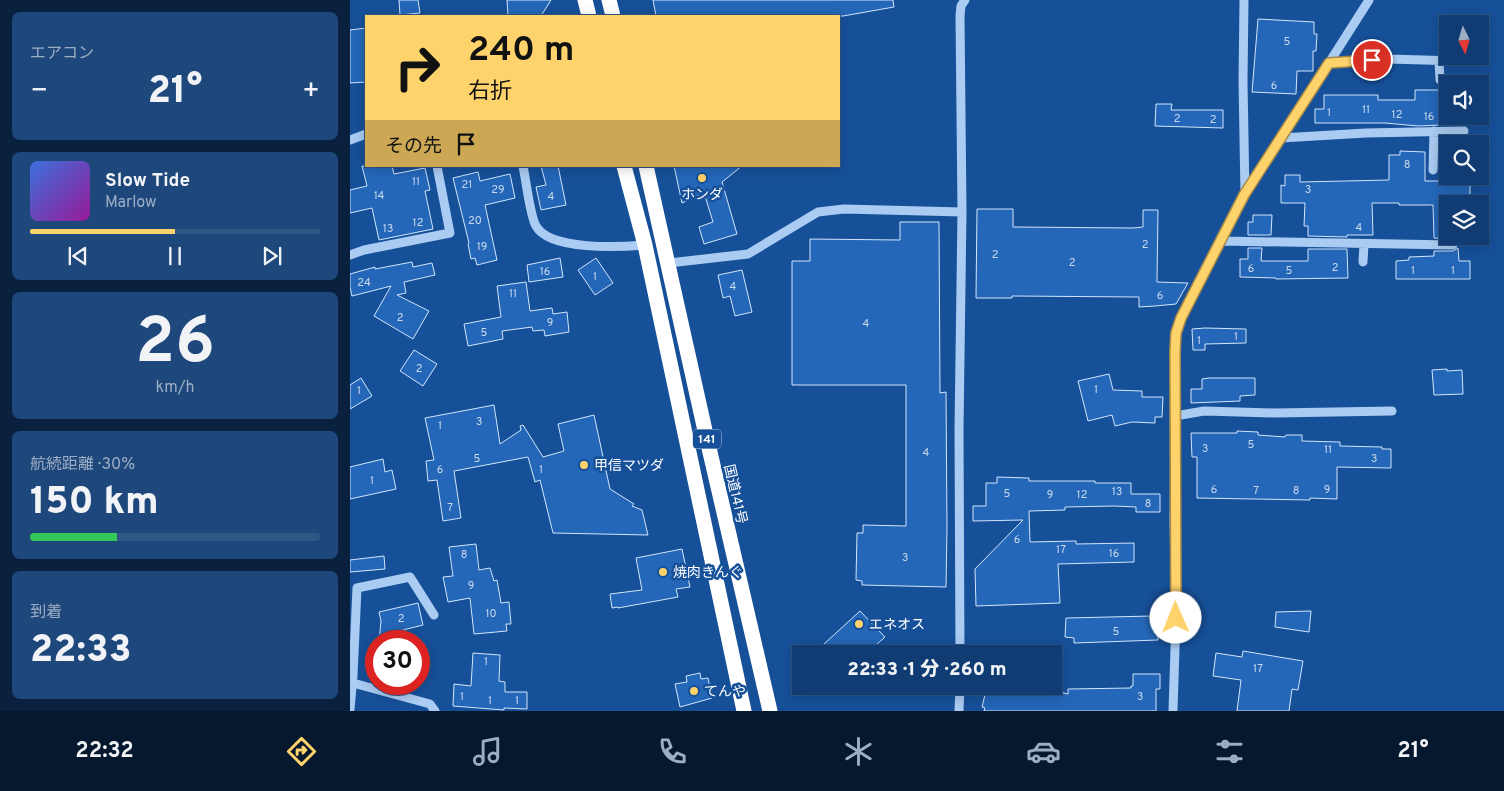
<!DOCTYPE html>
<html lang="ja">
<head>
<meta charset="utf-8">
<style>
  body { margin:0; font-family:Overpass,"Noto Sans JP",sans-serif; background:#1e477b; color:#f1f3f6; height:100vh; display:flex; flex-direction:column; font-size:19px; white-space:nowrap }
  * { box-sizing:border-box; margin:0 }
  p { font-size:16px; color:#9cadc4 }
  .icon { flex:none; width:28px; height:28px; fill:none; stroke:currentColor; stroke-width:2; stroke-linecap:round; stroke-linejoin:round }
  .map { position:relative; flex:1; overflow:hidden }
  .sheet { display:flex; flex-direction:column; gap:12px; padding:12px; background:#09213f; width:350px }
  .sheet>* { flex:none }
  .guide { position:absolute; left:15px; top:15px; width:475px; height:152px; border-radius:0px; box-shadow:0 2px 12px #0003,0 0 0 1px #305685; background:#ffd36b; color:#111; overflow:hidden }
  .needle { width:32px; rotate:175deg }
  .fabs { position:absolute; left:1089px; top:15px; display:grid; gap:10px }
  .fabs a { display:grid; place-items:center; width:50px; height:50px; border-radius:0px; background:#103c73; box-shadow:0 2px 12px #0003,0 0 0 1px #305685; font-size:25px }
  .speed { position:absolute; left:15px; top:630px; display:flex; gap:10px; font-size:25px; font-weight:700; text-align:center }
  .speed>* { display:grid; place-content:center; width:65px; height:65px; border-radius:50%; background:#103c73; box-shadow:0 2px 12px #0003,0 0 0 1px #305685; line-height:1 }
  .speed .limit { border:8px solid #d22; background:#fff; color:#111 }
  .pin { position:absolute; display:grid; place-items:center; width:42px; height:42px; color:#fff; margin:-21px; border:2px solid #fff; border-radius:50%; box-shadow:0 1px 5px #0007 }
  .me { position:absolute; width:55px; margin:-28px; rotate:359deg; stroke-linejoin:round; filter:drop-shadow(0 0 4px #0008) }
  .turn { display:flex; align-items:center; gap:18px; height:105px; padding:0 20px; font-size:22px }
  .turn .icon { width:65px; height:65px; stroke-width:2.5 }
  .turn b { display:block; font-size:35px; line-height:42px }
  .then { display:flex; align-items:center; height:48px; padding:0 20px; background:#0003; gap:10px; font-size:19px }
  .big { font-size:38px; font-weight:800; line-height:1.1 }
  .sheet .card { flex:1; display:flex; flex-direction:column; justify-content:center; gap:8px; min-width:0; padding:0 18px; border-radius:8px; background:#1e477b }
  .sheet .dial { align-items:center; gap:0 }
  .dial b { font-size:65px; line-height:1 }
  .song { display:flex; align-items:center; gap:15px }
  .cover { width:60px; height:60px; border-radius:8px; background:linear-gradient(135deg,hsl(220 70% 55%),hsl(300 70% 35%)) }
  .played { height:5px; border-radius:2px; background:linear-gradient(90deg,#ffd36b 50%,#305685 50%) }
  .keys { display:flex; justify-content:space-around; direction:ltr }
  .heat { display:flex; justify-content:space-between; align-items:center; font-size:28px; direction:ltr }
  .charge { height:8px; border-radius:4px; background:linear-gradient(90deg,#34c759 30%,#305685 0) }
  .trip { position:absolute; left:442px; top:645px; width:270px; height:50px; border-radius:0px; background:#103c73; box-shadow:0 2px 12px #0003,0 0 0 1px #305685; font-weight:800; line-height:50px; text-align:center }
  .dock { display:flex; height:80px; justify-content:space-around; align-items:center; background:#06182e; color:#9cadc4 }
  .dock .icon { width:35px; height:35px }
  .dock .current { color:#ffd36b }
  .dock b { font-size:22px; color:#f1f3f6 }
  main { display:flex; flex:1; min-height:0 }
  .map>svg:first-child { display:block }
</style>
</head>
<body>
<main>
<section class="sheet">
<div class="card"><p>エアコン</p>
<div class="heat"><a>−</a><b class="big">21°</b><a>+</a></div>
</div>
<div class="card">
<div class="song"><i class="cover"></i><div><b>Slow Tide</b><p>Marlow</p></div></div>
<div class="played"></div>
<div class="keys"><svg class="icon" aria-label="previous" viewBox="0 0 24 24"><path d="M18 5L8 12l10 7zM5 5v14"/></svg><svg class="icon" aria-label="pause" viewBox="0 0 24 24"><path d="M8 5v14M16 5v14"/></svg><svg class="icon" aria-label="next" viewBox="0 0 24 24"><path d="M6 5l10 7-10 7zM19 5v14"/></svg></div>
</div>
<div class="card dial"><b>26</b><p>km/h</p></div>
<div class="card"><p>航続距離 · 30%</p><b class="big">150 km</b><div class="charge"></div></div>
<div class="card"><p>到着</p><b class="big">22:33</b></div>
</section>
<div class="map">
<svg width="1154" height="711" viewBox="0 0 1154 711">
  <rect width="100%" height="100%" fill="#165099"/>
  <path fill="#2467b8" stroke="#d2e5fc" d="M49,0h19l2,13 -20,2z
    M157,0h44l-10,16h-33z
    M303,0h240l1,7 -51,9h-187z
    M908,19l56,3v12h3l-1,17h-3v20h-16l-1,23 -44,-2z
    M16,28v54l-16,1v-53z
    M1065,90h26v35l-23,1 -33,-3h-70v-14h9v-14h54v5h37z
    M806,104h16l-1,6h52v18l-68,-2z
    M1050,151l25,1v29h21v4h24v19h-22v32h10v6l-5,-3 -19,-1 -1,-33h-34v-2h-27l1,32h-26v2l-39,-1v-10h-4l1,-23h-24v-18l4,1v-11h15v7l89,-2v-25h11z
    M12,166h30l2,8 31,-6 5,22 -5,1 8,38 -54,11 -7,-32 -22,5v-23l17,-4z
    M191,166h17l8,39 -25,5 -5,-23 10,-2z
    M324,166h68l-20,16 15,52 -33,10 -5,-17 14,-5 -9,-29 -22,10z
    M128,172l2,9 30,-7 5,24 -30,7 12,55 -20,5 -2,-7 -4,1 -3,-15 1,-1 -16,-65z
    M627,209h36v18l120,1 10,-1v-17h15l-1,72 31,1 -12,21 -21,2 -16,1v-10l-127,-1v2h-36z
    M903,215h19l-1,20h-23v-13h5z
    M550,222h39l1,171 6,-1 1,135 -1,60 -84,-2v-4l-6,-1 1,-47h6v-8l43,1v-141h-114v-124h18v-22l90,1z
    M898,248h14l-1,13h47v-12h39l1,29 -72,1v-1l-36,-1v-18h8z
    M1108,248l1,13h11v18h-74v-18l13,-1v-3l25,-1v-5h19z
    M210,258l3,19 -34,5 -2,-17z
    M246,258l17,25 -18,12 -17,-25z
    M62,262l1,5 19,-4 3,12 -31,7 2,11 -9,2 32,16 -16,28 -39,-23 17,-30 -39,10 -2,-9v-13l25,-7v2z
    M392,270l10,42 -17,4 -5,-20 -7,2 -5,-23z
    M176,282l4,29 22,-3 1,6 14,-2 2,20 -24,4 -1,-6 -11,1 -1,-4 -30,4 1,8 -35,7 -4,-22 37,-7 -4,-31z
    M855,328l41,1v14l-41,1v6h-12l-1,-21z
    M64,350l23,14 -14,22 -23,-15z
    M1097,369v2l15,-1 1,24 -29,1 -2,-25z
    M759,374l4,16 29,1v6h21l-1,20h-7v6l-23,-1 -17,4 -3,-11 -24,6 -10,-40z
    M11,378l11,18 -22,13v-24z
    M859,378h46v17l-15,1v5l-49,2v-14h11v-10z
    M144,405l6,39 21,-14 -1,-4 3,-1 20,32 21,-6 -6,-27 36,-9 16,74 24,15 -2,2 10,4 6,25 -95,-2 -13,-53 -5,2 -7,-25 -74,14 7,47 -18,3 -6,-41 -9,1 -2,-20 8,-1 -9,-42z
    M887,431l21,1v3l27,2 1,-2h16v6l38,1v4l42,1v2h9v19l-54,-1v32l-27,-1v2l-113,-2v-41h-5l-1,-24h46z
    M33,459l2,13 7,-2 4,19 -46,10v-32z
    M647,477l32,1v3h66v2h36v11h29v18h-24v-5l-22,-1 -49,1v3l-36,1 1,31 46,-1v3l58,-1v19l-76,2 2,39 -84,3 -1,-37 48,-49 -50,1v-15h13v-23h11z
    M126,544l3,26 11,-2 4,13 3,-1 4,23 8,-1 2,22h-5l1,7 -33,3 -4,-36 -22,4 -5,-25 10,-1 -4,-29z
    M332,549l8,38 -14,2 2,8 -60,11v-1l-6,1 -2,-14 32,-4 -6,-32z
    M34,556l1,13 -35,3v-12z
    M68,603l5,22 -28,7 -2,9h-14l2,-20 -2,-9z
    M510,611l25,26 -19,17h-53z
    M961,611l-2,21 -34,-5 1,-15z
    M802,616l1,6h5v18l-84,3v-5l-9,-1 1,-19z
    M893,651l60,10 -5,29 -6,-1 -3,22h-52l4,-31 -28,-4 3,-23 26,4z
    M123,653l27,2 -1,26 6,1v10h22v17l-23,-1v2l-51,-4 1,-22 17,2z
    M350,673l1,6 7,-1 4,20 -32,9 -5,-23 12,-2 -1,-6z
    M783,674h27v15h-4v22h-172l1,-3 -3,-1 5,-21h7l25,7 1,-7h17l31,8v-5l63,-1v-2h2z"/>
  <g fill="none" stroke-linecap="round" stroke-linejoin="round">
    <path stroke="#aacbf2" stroke-width="9" d="M894,0l-1,81 2,114
      M1089,61l1,19
      M979,63l59,-4 71,2
      M931,138l85,-5 98,-2
      M0,140l16,-6
      M173,166c3,14 7,50 13,60 14,25 84,21 109,19
      M1083,170l1,-39
      M871,241l232,4
      M0,255l14,-5 86,-17 -13,-67
      M1013,262l1,-18
      M319,263l79,-9 70,-42 26,-3 118,3
      M825,416l29,-5 72,2 116,-2
      M610,654l-1,-225 3,-217 -2,-196 1,-10 4,-6
      M3,683l77,21 5,7
      M0,709l3,-33 4,-88 53,-11 24,38
      M609,711l1,-25
      M823,711l3,-93 -2,-97 2,-188 5,-15 64,-123 124,-195"/>
    <path stroke="#fff" stroke-width="15" d="M235,0l4,16
      M259,0l4,16
      M274,166l21,79 99,466
      M296,166l60,269 64,276"/>
  </g>
  <g fill="none" stroke-linecap="round" stroke-linejoin="round">
    <g stroke="#a68946" stroke-width="12">
      <path id="route" d="M826,618l-1,-267 1,-18 5,-15 63,-123 85,-132 43,-3"/>
    </g>
    <use href="#route" stroke="#ffd36b" stroke-width="9"/>
  </g>
  <g fill="#ffd36b" stroke="#165099" stroke-width="2">
    <circle cx="352" cy="178" r="5"/>
    <circle cx="234" cy="465" r="5"/>
    <circle cx="313" cy="572" r="5"/>
    <circle cx="509" cy="624" r="5"/>
    <circle cx="344" cy="691" r="5"/>
  </g>
  <g text-anchor="middle" stroke-width="5" stroke-linejoin="round" paint-order="stroke">
    <g font-size="11" fill="#c8d9ed">
      <text x="937" y="45">5</text>
      <text x="924" y="89">6</text>
      <text x="1016" y="113">11</text>
      <text x="979" y="116">1</text>
      <text x="1047" y="118">12</text>
      <text x="1079" y="120">16</text>
      <text x="827" y="122">2</text>
      <text x="863" y="123">2</text>
      <text x="1057" y="168">8</text>
      <text x="66" y="185">11</text>
      <text x="117" y="188">21</text>
      <text x="148" y="193">29</text>
      <text x="958" y="193">3</text>
      <text x="29" y="199">14</text>
      <text x="201" y="200">4</text>
      <text x="125" y="224">20</text>
      <text x="68" y="226">12</text>
      <text x="1009" y="231">4</text>
      <text x="38" y="232">13</text>
      <text x="795" y="248">2</text>
      <text x="132" y="250">19</text>
      <text x="645" y="258">2</text>
      <text x="722" y="266">2</text>
      <text x="985" y="271">2</text>
      <text x="901" y="272">6</text>
      <text x="939" y="274">5</text>
      <text x="1063" y="274">1</text>
      <text x="1103" y="274">1</text>
      <text x="195" y="275">16</text>
      <text x="245" y="280">1</text>
      <text x="14" y="286">24</text>
      <text x="383" y="290">4</text>
      <text x="163" y="297">11</text>
      <text x="810" y="299">6</text>
      <text x="50" y="321">2</text>
      <text x="200" y="326">9</text>
      <text x="516" y="327">4</text>
      <text x="134" y="336">5</text>
      <text x="886" y="340">1</text>
      <text x="849" y="344">1</text>
      <text x="69" y="372">2</text>
      <text x="746" y="393">1</text>
      <text x="9" y="394">1</text>
      <text x="129" y="425">3</text>
      <text x="90" y="429">1</text>
      <text x="901" y="448">5</text>
      <text x="855" y="452">3</text>
      <text x="978" y="453">11</text>
      <text x="576" y="456">4</text>
      <text x="127" y="462">5</text>
      <text x="1024" y="462">3</text>
      <text x="90" y="473">6</text>
      <text x="191" y="473">1</text>
      <text x="22" y="484">1</text>
      <text x="864" y="493">6</text>
      <text x="977" y="493">9</text>
      <text x="906" y="494">7</text>
      <text x="946" y="494">8</text>
      <text x="767" y="495">13</text>
      <text x="657" y="497">5</text>
      <text x="700" y="498">9</text>
      <text x="732" y="498">12</text>
      <text x="798" y="507">8</text>
      <text x="100" y="511">7</text>
      <text x="667" y="543">6</text>
      <text x="711" y="553">17</text>
      <text x="764" y="557">16</text>
      <text x="114" y="558">8</text>
      <text x="555" y="561">3</text>
      <text x="121" y="589">9</text>
      <text x="141" y="617">10</text>
      <text x="51" y="622">2</text>
      <text x="766" y="635">5</text>
      <text x="136" y="665">1</text>
      <text x="908" y="672">17</text>
      <text x="112" y="700">1</text>
      <text x="790" y="700">3</text>
      <text x="140" y="704">1</text>
      <text x="167" y="704">1</text>
    </g>
    <rect fill="#165099" stroke="#b9cae0" stroke-width="1" x="343" y="429.5" width="28" height="19" rx="4"/>
    <g font-size="12" font-weight="bold" fill="#fff">
      <text x="357" y="443">141</text>
    </g>
    <g font-size="14" fill="#fff" stroke="#165099" text-anchor="start">
      <text x="352" y="199" text-anchor="middle">ホンダ</text>
      <text x="244" y="470">甲信マツダ</text>
      <text x="323" y="577">焼肉きんぐ</text>
      <text x="519" y="629">エネオス</text>
      <text x="354" y="696">てんや</text>
    </g>
    <g font-size="14" fill="#fff" stroke="#165099">
      <text transform="translate(386 494) rotate(77)" y="5">国道141号</text>
    </g>
  </g>
</svg>
<div class="fabs">
<a><svg class="needle" viewBox="-14 -14 28 28"><path d="M0-13l5 13h-10z" fill="#e53935"/><path d="M0 13l5-13h-10z" fill="#9cadc4"/></svg></a>
<a><svg class="icon" aria-label="sound" viewBox="0 0 24 24"><path d="M4 9h4l5-4v14l-5-4H4zM17 9q2 3 0 6"/></svg></a>
<a><svg class="icon" aria-label="search" viewBox="0 0 24 24"><circle cx="10" cy="10" r="6"/><path d="M15 15l6 6"/></svg></a>
<a><svg class="icon" aria-label="layers" viewBox="0 0 24 24"><path d="M12 4l9 5-9 5-9-5zM3 14l9 5 9-5"/></svg></a>
</div>
<div class="speed"><div class="limit">30</div></div>
<div class="pin" style="left:1022px;top:60px;background:#d93025"><svg class="icon" aria-label="arrive" viewBox="0 0 24 24"><path d="M6 21V4h12l-3 4 3 4H6"/></svg></div>
<svg class="me" style="left:826px;top:618px" viewBox="-20 -20 40 40"><circle r="19" fill="#fff"/><path d="M0-13L10 11 0 6-10 11z" fill="#ffd36b"/></svg>
<div class="trip">22:33 · 1 分 · 260 m</div>
<div class="guide">
<div class="turn"><svg class="icon" aria-label="right" viewBox="0 0 24 24"><path d="M7 20v-9h11M14 6l5 5-5 5"/></svg><div><b>240 m</b>右折</div></div>
<div class="then">その先<svg class="icon" aria-label="arrive" viewBox="0 0 24 24"><path d="M6 21V4h12l-3 4 3 4H6"/></svg></div>
</div>
</div>
</main>
<nav class="dock">
<b>22:32</b>
<svg class="icon current" aria-label="directions" viewBox="0 0 24 24"><path d="M12 3l9 9-9 9-9-9zM9 14v-3h6M13 9l2 2-2 2"/></svg>
<svg class="icon" aria-label="music" viewBox="0 0 24 24"><path d="M9 18V5l10-2v13"/><circle cx="6" cy="18" r="3"/><circle cx="16" cy="16" r="3"/></svg>
<svg class="icon" aria-label="phone" viewBox="0 0 24 24"><path d="M5 4h4l2 5-3 2q2 4 5 5l2-3 5 2v4C11 20 4 13 5 4z"/></svg>
<svg class="icon" aria-label="climate" viewBox="0 0 24 24"><path d="M12 3v18M4 7l16 10M4 17L20 7"/></svg>
<svg class="icon" aria-label="car" viewBox="0 0 24 24"><path d="M5 17H2v-5l4-1 3-4h7l3 4 3 1v5h-3M9 17h6M6 11h13"/><circle cx="7" cy="17" r="2"/><circle cx="17" cy="17" r="2"/></svg>
<svg class="icon" aria-label="filters" viewBox="0 0 24 24"><path d="M4 7h16M4 17h16"/><circle cx="9" cy="7" r="2"/><circle cx="15" cy="17" r="2"/></svg>
<b>21°</b>
</nav>
</body>
</html>
